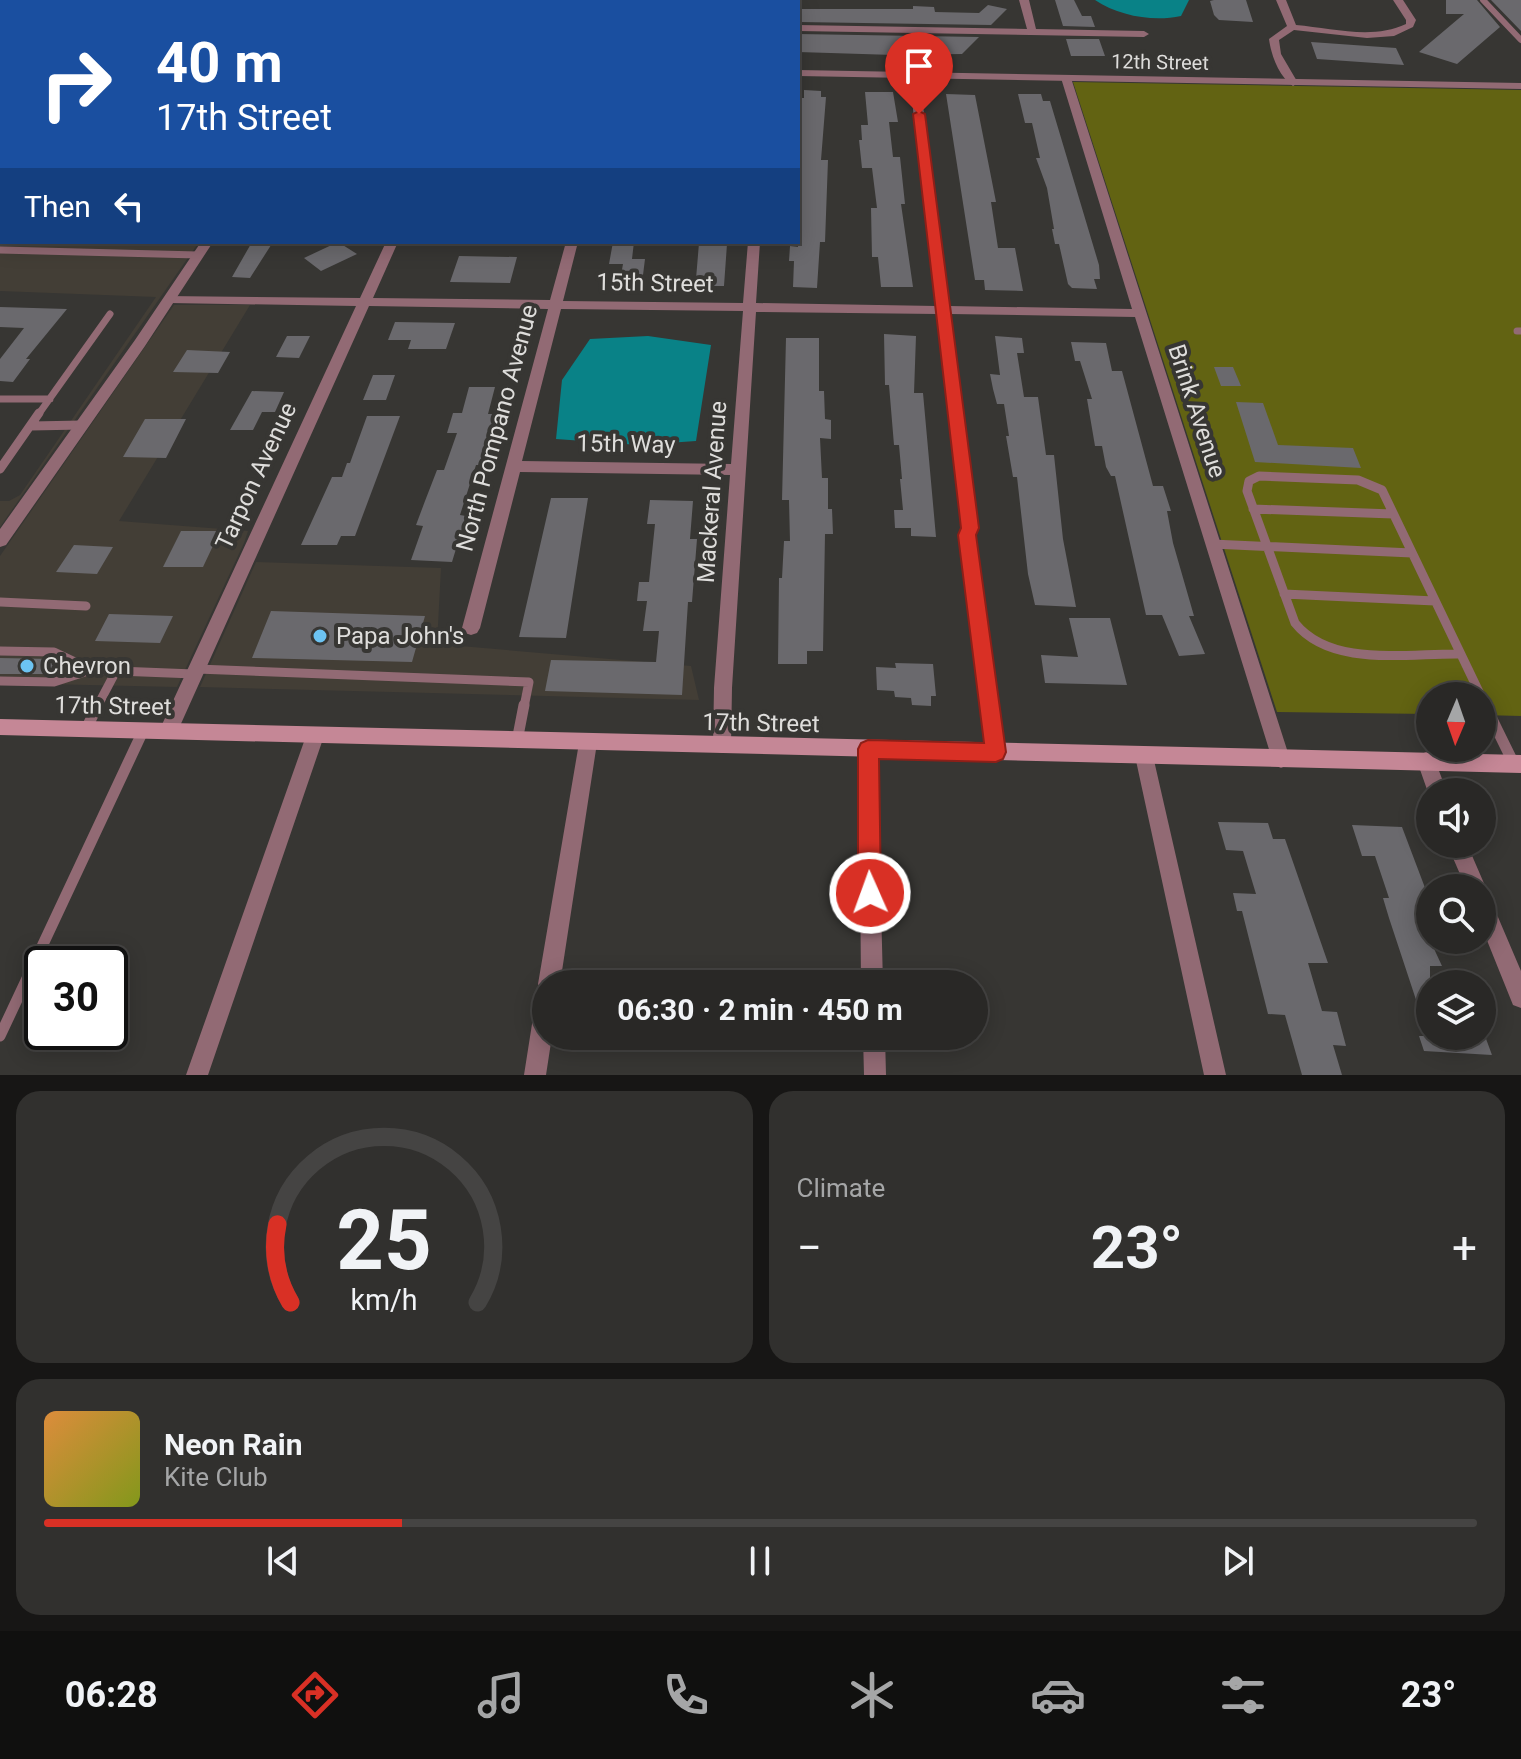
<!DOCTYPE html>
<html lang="en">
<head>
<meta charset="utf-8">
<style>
  body { margin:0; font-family:Roboto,sans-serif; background:#31302e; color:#f1f3f6; height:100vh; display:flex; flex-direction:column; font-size:30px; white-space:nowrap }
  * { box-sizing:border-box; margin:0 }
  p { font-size:26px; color:#a5a6a7 }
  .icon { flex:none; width:44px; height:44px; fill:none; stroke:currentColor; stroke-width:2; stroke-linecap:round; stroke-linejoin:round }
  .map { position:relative; height:1075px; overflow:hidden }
  .side { display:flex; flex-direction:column; gap:16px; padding:16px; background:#171615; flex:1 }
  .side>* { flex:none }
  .banner { position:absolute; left:0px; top:0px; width:800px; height:244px; box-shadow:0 4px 20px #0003,0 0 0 2px #454443; background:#1a4fa0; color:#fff; overflow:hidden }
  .needle { width:52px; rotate:182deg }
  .fabs { position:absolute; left:1416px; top:682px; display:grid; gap:16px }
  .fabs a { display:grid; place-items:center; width:80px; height:80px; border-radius:50%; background:#292826; box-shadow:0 4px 20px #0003,0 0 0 2px #454443; font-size:40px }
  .speed { position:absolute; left:24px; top:946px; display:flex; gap:16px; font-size:40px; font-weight:700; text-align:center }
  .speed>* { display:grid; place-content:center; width:104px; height:104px; border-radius:50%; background:#292826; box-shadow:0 4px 20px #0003,0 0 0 2px #454443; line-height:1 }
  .speed .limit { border:4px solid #111; border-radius:12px; background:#fff; color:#111 }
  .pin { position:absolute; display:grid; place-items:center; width:68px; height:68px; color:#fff; margin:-82px -34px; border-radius:50% 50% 50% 0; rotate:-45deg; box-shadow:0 0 8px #0007 }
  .pin .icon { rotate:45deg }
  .me { position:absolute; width:88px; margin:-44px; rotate:358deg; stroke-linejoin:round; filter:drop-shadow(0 0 6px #0008) }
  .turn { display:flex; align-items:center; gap:28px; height:168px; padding:0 24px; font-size:36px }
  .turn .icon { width:104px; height:104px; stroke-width:2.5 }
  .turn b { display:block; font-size:56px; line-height:68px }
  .then { display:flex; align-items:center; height:76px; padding:0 24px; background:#0003; gap:16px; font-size:30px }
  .big { font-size:60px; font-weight:700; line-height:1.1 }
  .side .tile { flex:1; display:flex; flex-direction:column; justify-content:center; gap:12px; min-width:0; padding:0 28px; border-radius:24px; background:#31302e }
  .side .dial { align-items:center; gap:0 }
  .dial svg { height:208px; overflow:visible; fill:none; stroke:#454443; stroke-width:7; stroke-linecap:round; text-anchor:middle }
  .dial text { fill:#f1f3f6; stroke:none }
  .song { display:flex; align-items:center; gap:24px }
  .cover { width:96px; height:96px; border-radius:12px; background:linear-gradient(135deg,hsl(30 70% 55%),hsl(70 70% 35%)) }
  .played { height:8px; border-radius:4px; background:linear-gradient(90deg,#d93025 25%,#454443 25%) }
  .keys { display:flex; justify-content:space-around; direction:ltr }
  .heat { display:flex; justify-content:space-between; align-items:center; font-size:44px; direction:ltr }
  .side .tiles { flex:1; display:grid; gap:16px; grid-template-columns:1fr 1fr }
  .tile:last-child { grid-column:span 2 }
  .trip { position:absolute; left:532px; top:970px; width:456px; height:80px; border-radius:40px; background:#292826; box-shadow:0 4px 20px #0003,0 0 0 2px #454443; font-weight:700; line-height:80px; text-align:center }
  .tab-bar { display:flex; height:128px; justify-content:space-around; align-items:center; background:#10100f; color:#a5a6a7 }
  .tab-bar .icon { width:56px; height:56px }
  .tab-bar .on { color:#d93025 }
  .tab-bar b { font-size:36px; color:#f1f3f6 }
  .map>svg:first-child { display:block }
</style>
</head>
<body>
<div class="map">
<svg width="1521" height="1075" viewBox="0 0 1521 1075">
  <rect width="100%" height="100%" fill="#373633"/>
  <path fill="#433e36" d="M0,192l2,50h197l-199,285v-26h9l11,-6 136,-198 -156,-6z
    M174,305h76l-131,216 129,10 -4,12 -67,144 -177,-4v-127z
    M256,562l185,6 -4,76 254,22 8,34 -499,-13z"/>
  <path fill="#626312" d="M1073,82l448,8v626l-39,-1v-19h-52v18l-153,-2z"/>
  <path fill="#098287" d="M1095,0h94l-8,16c-28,6 -62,0 -86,-16z
    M648,336l63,9 -15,96 -57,4 -83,-6 6,-59 28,-41z"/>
  <path fill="#6a696d" d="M1055,0h19l8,16h9l4,11 -32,-1z
    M1214,0h32l7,22 -34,-2 -5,-5 -4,-14z
    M1446,0h31l23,27 -43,37 -38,-12 45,-38h-18z
    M1491,0h30v31z
    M988,5l19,4 -16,16 -192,-3 1,-13h113v-3l21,1 1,5 44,1z
    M798,34l181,3 -17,17 -68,1 -96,-3z
    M1066,39h33l6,17h-34z
    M1311,42l85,6 8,17 -87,-6z
    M804,90l17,1v6h5l-5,63h7l-3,82h-5l-3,46 -24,-1 1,-26h-5l1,-15 8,1v-149h6z
    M865,92h28l5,30h-9l4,35h7l5,47h-4l12,83h-32l-3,-30h-6l-1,-49h6l-5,-40h-10l-3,-28h3l-1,-15h7z
    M946,94l29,1 21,107h-5l7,46h17l8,43 -38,-1 -1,-10h-9z
    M1018,94h23l2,7h7l49,164 1,14h-6l3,10 -25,-1 -4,-4 -9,-40h-4l-3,-15h2l-7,-41 -11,-30h4l-8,-35h-7z
    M252,242h21l-23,36 -18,-1z
    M338,242l19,12 -36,17 -17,-13z
    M613,242h21l-2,17h13l-2,16h-22l2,-11h-14z
    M699,243l28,1 -3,42h-21l1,-7h-8z
    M459,256l58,1 -7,26 -60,-1z
    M0,307l67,2 -41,50h4l-17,23 -13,-1v-22l24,-31 -24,-1z
    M395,322l60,1 -9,26h-38l3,-9h-23z
    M884,334l32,2 -2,57h9l13,144 -25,-1v-8h-16l-1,-18h9l-3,-31h2l-3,-34h-5l-5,-60h-4z
    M287,336h23l-11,22 -23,-1z
    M995,336l27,2 2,15h-7l7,44h14l8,58h8l9,84 13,68 -41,-2 -7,-31 -11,-97h-4l-7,-41h3l-5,-32h-7l-4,-15 -3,-15 10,1z
    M786,338h33v53h5l1,28 6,1v19l-11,-1 2,40h6v31h4l1,25h-8l-2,117h-16v13h-29l1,-86h3l2,-37h6l-1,-41h-7z
    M1071,342l35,1 6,28h10l31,115h10l8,25h-4l6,32 21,73h-5l16,38 -26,2 -17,-41h-16l-31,-139h-4l-5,-9 -4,-21h-7l-8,-47h5l-12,-38h-5z
    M187,350l43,2 -12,21 -45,-1z
    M1214,367h19l8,19h-20z
    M373,375h22l-9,25h-23z
    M469,387h26l-7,27h8l-16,51h-4l-16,50 6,1 -14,46 -41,-2 12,-34 -7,-1 9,-24 12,-31h7l13,-37h-10l6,-20h9z
    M252,391l32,1 -9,20h-13l-9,18h-23z
    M1236,402l27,1 15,42 75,3 8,20 -106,-6z
    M367,416h33l-45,120h-14l-4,9h-36l31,-68h10l5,-14h3z
    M145,419h41l-20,39 -43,-1z
    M551,498h37l-22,140 -47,-1z
    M650,500l43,1 -3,38h7l-5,63h-4l-6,93 -137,-4 6,-31 105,2 3,-31h-16l4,-30h-10l2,-19h10l6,-58h-8z
    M181,531h39l-17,36h-40z
    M74,545l39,2 -16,27 -41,-2z
    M271,611l154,5 -13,46 -160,-4z
    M109,614l64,2 -13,27 -65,-2z
    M1069,618h41l17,67 -82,-2 -4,-28 37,2z
    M0,658l52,1 8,4 -7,11h-53z
    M895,663l38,1 3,32h-5v10l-19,-1 -1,-7 -16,-1 -1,-6 -17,-1 -1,-23 20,1z
    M1218,822l50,1 5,16h12l43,124h-20l14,48 15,1 9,34 -13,-1 9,30h-40l-17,-60 -17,-1 -26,-103h-5l-4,-18 23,1 -13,-43 -17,-1z
    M1352,825l50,2 28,74v39l12,26h-12v66l-3,1 -38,-115 -6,-20h6l-14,-42h-13z
    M1419,1036h66l7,19 -68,-4z"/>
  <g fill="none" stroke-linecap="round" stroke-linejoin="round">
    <path stroke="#926a74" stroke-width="6" d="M115,0l52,1
      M1483,0l38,40"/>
    <path stroke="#926a74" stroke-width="7" d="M0,250l198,5
      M1517,331h4
      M0,399h50
      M38,415l72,-101"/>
    <path stroke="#926a74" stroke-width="9" d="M31,426l51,-1
      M0,469l39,-56
      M1253,509l140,5
      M1212,544l200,9
      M1284,594l151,7
      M0,602l86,4
      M0,651l54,1 38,18 102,4
      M1460,654c-52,-1 -129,14 -165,-31l-48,-132 2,-10 10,-5 99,4 24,10 99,206
      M197,669l332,13 -5,25
      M0,681l54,1 37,-12
      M1482,699l4,8
      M97,707l19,-36"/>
    <path stroke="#926a74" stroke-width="11" d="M1485,705l29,59
      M86,729l12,-24
      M517,741l7,-36
      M0,1036l143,-305"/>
    <path fill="#926a74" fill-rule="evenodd" d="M452,0h10l-11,2z
      M1019,0h10l7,29 108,2 5,3 -5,3 -346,-6v-6l229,4z
      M1276,0h10l10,25c35,3 77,15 110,-1v-4l-13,-20h10l13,20 -3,7 -19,9 -27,2 -73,-8 -15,10 2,14 17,29 -5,3c-14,-9 -22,-31 -24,-47l18,-13z
      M914,72l5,3 30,231 183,3 -71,-231 5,-3 5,3 219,681 -2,6 -7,3 -7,-3 -2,-6 -137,-442 -185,-3 28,214 -3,7 30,217 -2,6 -7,2 -7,-2 -2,-6 -28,-217 3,-7 -25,-214 -181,-2 -24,376 -1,57 -2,6 -7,2 -7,-2 -2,-6 1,-57 16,-213 -210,-3 -40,156 -3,5 -6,2 -6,-2 -3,-5 86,-319 -179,-3 -194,431 -7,2 -7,-2 -2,-6 197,-425 -186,-3 -5,-1v-6l195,2 26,-56h12l-25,56 177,2 16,-58h12l-15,59 180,2 5,-61h12l-4,61 180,3 -27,-231zM561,309l182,2 -12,153 -209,-3z
      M315,728l7,2 2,6 -116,339h-22l120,-339 2,-6z
      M588,735l7,2 2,6 -37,241h-14v10l-5,-2 -3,-8 41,-241 2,-6z
      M868,741l7,2 2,6 6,235h-22l-2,-235 2,-6z
      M1144,748l7,2 2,6 73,319h-22l-69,-319 2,-6z
      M1426,752l7,3 14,37h-17v6l-13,-37 2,-6z
      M1447,844h20l19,44 -2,6 5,2 32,75v37l-8,-3 -31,-77v-40h-16z
      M546,994v42h6l-6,39h-22l11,-70 3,-8z
      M863,1036h22l1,39h-22z"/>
    <path fill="#926a74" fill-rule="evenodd" d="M359,0h10l-11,2z
      M0,57h2v6h-2z
      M798,70l723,13v6l-723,-13z
      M201,242h12l-68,104 -139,199 -6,2v-18l135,-189z"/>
    <path fill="#c58796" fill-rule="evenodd" d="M0,719l1521,36v18l-1521,-38z"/>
  </g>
  <path fill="#d93025" stroke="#8d1f18" stroke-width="2" d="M919,111l6,3 54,414 -3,7 30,217 -3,7 -7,3 -117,-3 2,134 -3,9 -8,3 -9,-3 -3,-9v-144l3,-6 7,-3 116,3 -26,-208 3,-7 -48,-414z"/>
  <g fill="#6cc3f2" stroke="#373633" stroke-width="3">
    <circle cx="320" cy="636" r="8"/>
    <circle cx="27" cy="666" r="8"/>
  </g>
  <g text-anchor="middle" stroke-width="8" stroke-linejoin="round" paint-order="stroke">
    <g font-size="20" fill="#dedddb" stroke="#373633">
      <text transform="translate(1160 62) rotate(1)" y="7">12th Street</text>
    </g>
    <g font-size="24" fill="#dedddb" stroke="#373633">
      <text transform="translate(655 283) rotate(1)" y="8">15th Street</text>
      <text transform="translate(1197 411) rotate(72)" y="8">Brink Avenue</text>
      <text transform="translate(497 428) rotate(-75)" y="8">North Pompano Avenue</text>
      <text transform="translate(626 444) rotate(1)" y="8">15th Way</text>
      <text transform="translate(256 476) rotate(-65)" y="8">Tarpon Avenue</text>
      <text transform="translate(712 492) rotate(-86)" y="8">Mackeral Avenue</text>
      <text transform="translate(113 706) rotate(1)" y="8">17th Street</text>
      <text transform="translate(761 723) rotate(1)" y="8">17th Street</text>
    </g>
    <g font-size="24" fill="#dedddb" stroke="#373633" text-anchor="start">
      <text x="336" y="644">Papa John's</text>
      <text x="43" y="674">Chevron</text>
    </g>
  </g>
</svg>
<div class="fabs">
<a><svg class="needle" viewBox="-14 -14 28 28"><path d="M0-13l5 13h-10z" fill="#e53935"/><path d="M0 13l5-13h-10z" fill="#a5a6a7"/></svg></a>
<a><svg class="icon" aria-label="sound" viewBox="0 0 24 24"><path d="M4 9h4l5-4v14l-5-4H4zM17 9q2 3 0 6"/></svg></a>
<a><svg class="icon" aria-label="search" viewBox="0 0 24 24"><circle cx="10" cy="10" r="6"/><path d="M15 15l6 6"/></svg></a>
<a><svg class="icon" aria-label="layers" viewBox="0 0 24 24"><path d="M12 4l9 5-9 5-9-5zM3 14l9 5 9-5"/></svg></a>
</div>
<div class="speed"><div class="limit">30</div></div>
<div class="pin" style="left:919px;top:114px;background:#d93025"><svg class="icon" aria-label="arrive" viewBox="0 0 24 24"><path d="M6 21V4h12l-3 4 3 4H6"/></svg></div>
<svg class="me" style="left:870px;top:893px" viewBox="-20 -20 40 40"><circle r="17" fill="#d93025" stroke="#fff" stroke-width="3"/><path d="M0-11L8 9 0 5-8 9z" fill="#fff"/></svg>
<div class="trip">06:30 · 2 min · 450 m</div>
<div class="banner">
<div class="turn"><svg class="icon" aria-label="right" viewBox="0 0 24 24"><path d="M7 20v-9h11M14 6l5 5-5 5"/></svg><div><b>40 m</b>17th Street</div></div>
<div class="then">Then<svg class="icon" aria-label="left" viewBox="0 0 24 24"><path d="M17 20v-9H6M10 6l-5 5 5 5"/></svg></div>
</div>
</div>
<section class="side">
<div class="tiles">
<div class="tile dial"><svg viewBox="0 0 100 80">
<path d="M14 69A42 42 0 1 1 86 69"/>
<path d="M14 69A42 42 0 0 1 9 39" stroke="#d93025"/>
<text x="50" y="56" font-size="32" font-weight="700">25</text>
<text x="50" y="72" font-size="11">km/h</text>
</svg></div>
<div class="tile"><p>Climate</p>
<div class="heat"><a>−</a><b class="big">23°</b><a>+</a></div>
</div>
<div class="tile">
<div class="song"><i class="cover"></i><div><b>Neon Rain</b><p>Kite Club</p></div></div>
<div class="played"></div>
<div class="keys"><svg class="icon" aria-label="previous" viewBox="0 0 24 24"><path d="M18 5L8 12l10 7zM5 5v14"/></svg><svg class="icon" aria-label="pause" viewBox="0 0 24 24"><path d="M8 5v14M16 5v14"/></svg><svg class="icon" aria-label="next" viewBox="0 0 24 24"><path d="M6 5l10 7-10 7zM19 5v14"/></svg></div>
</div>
</div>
</section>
<nav class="tab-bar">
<b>06:28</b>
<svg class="icon on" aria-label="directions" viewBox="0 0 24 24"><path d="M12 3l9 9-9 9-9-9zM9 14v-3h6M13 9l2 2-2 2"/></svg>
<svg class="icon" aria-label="music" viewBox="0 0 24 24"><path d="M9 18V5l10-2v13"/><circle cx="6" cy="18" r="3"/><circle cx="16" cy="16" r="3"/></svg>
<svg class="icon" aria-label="phone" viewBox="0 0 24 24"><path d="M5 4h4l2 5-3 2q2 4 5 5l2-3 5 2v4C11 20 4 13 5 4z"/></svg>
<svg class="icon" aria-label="climate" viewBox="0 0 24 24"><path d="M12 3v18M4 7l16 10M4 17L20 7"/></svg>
<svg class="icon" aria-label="car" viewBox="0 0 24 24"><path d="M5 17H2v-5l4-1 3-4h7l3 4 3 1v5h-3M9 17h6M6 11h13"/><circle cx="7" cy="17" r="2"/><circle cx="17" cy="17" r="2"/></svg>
<svg class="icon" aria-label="filters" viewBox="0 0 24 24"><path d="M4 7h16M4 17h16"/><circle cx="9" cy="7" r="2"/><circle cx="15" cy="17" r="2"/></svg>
<b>23°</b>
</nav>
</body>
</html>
